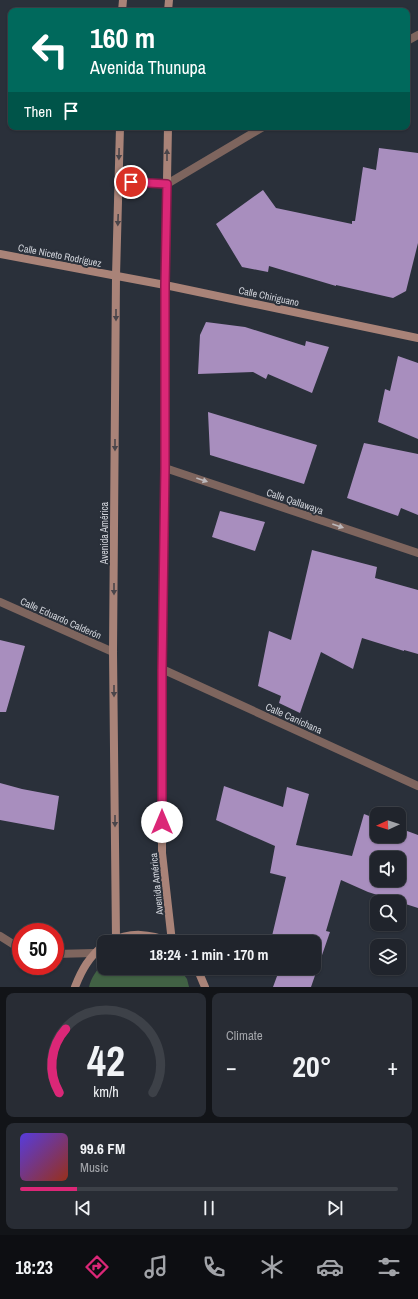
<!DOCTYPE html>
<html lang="en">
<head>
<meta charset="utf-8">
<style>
  body { margin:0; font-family:"Archivo Narrow",sans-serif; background:#282c34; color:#f1f3f6; height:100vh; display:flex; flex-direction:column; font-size:15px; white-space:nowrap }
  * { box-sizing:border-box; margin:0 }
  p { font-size:13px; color:#a2a4a9 }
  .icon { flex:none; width:22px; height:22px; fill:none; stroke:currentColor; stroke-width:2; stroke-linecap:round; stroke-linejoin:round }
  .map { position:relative; height:987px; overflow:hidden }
  .panel { display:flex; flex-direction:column; gap:6px; padding:6px; background:#121418; flex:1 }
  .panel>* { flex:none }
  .top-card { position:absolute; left:8px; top:8px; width:402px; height:122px; border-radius:8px; box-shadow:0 1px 3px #0004,0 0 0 1px #3d4148; background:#00695c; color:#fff; overflow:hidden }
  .needle { width:26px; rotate:267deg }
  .tools { position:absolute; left:370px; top:807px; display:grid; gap:8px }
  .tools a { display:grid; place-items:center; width:36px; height:36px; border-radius:8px; background:#20242c; box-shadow:0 1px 3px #0004,0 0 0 1px #3d4148; font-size:20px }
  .speed { position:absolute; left:12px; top:923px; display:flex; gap:8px; font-size:20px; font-weight:700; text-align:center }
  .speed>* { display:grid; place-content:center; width:52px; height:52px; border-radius:50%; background:#20242c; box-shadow:0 1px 3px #0004,0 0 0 1px #3d4148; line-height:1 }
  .speed .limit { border:6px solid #d22; background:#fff; color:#111 }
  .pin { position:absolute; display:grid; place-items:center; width:34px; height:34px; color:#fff; margin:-17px; border:2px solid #fff; border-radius:50%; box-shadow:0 1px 4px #0007 }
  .me { position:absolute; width:44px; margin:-22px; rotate:0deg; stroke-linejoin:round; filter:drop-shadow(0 0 3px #0008) }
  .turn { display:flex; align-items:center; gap:14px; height:84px; padding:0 16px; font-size:18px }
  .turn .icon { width:52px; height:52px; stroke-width:2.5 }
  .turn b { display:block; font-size:28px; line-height:34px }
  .then { display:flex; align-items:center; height:38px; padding:0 16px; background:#0003; gap:8px; font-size:15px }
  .big { font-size:30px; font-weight:700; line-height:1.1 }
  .panel .tile { flex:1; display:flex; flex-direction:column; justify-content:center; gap:6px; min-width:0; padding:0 14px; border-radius:8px; background:#282c34 }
  .panel .dial { align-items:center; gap:0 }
  .dial svg { height:104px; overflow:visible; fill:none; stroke:#3d4148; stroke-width:7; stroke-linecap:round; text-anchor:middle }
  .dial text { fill:#f1f3f6; stroke:none }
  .song { display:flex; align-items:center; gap:12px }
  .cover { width:48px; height:48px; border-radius:6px; background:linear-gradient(135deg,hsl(250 70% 55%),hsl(10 70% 35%)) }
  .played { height:4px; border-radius:2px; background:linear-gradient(90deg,#db2777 15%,#3d4148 15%) }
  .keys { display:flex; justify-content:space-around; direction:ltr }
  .heat { display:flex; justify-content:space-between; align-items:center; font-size:22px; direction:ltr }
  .panel .tiles { flex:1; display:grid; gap:6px; grid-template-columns:1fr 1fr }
  .tile:last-child { grid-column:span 2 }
  .trip { position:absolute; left:97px; top:935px; width:224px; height:40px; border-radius:8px; background:#20242c; box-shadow:0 1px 3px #0004,0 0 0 1px #3d4148; font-weight:700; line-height:40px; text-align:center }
  .tab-bar { display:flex; height:64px; justify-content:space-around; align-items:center; background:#0d0e12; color:#a2a4a9 }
  .tab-bar .icon { width:28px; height:28px }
  .tab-bar .on { color:#db2777 }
  .tab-bar b { font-size:18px; color:#f1f3f6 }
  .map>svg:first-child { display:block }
</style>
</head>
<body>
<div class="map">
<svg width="418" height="987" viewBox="0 0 418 987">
  <rect width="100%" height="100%" fill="#2a303a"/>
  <path fill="#416144" d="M104,963v5h75l8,11 2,8h-100c2,-9 8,-18 15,-24z"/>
  <path fill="#a88ebe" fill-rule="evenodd" d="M379,148l39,5v90l-12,48 -13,7 -57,-13v1l-67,-20 -1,6 -26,-5 -26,-43 47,-34 13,18 76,16v-3h3l8,-54 13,3z
    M206,322l39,5 60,19 1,-5 23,6 -17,46 -44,-19 -2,5 -13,-7 -55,2 2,-39z
    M398,356l20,7v76l-40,-17 7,-33 5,2z
    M208,412l109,33 -13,39 -94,-29z
    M364,443l54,11v61l-17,-7 -3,8 -51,-18z
    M220,511l45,11 -10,29 -43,-14z
    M312,550l65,17 -2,11 43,12v64l-14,-4v1l-42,-13 -9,31 -32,-17 -21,61 -21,-10 2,-7 -23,-10 11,-55 22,9z
    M0,640l25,6 -19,66h-6z
    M0,783l22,6 37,7 -5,34 -54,-10z
    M224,786l59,21 4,-20 22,7 -13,51 56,11 12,-42 13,5v17h22v-8l19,7v73l-50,-16 -27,-12 -15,51 4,1 -19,55h-38l7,-19h34v-26h-30l-12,-6 14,-59 -16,-4 5,-27 -59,-26zM377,858h22v22h-22z"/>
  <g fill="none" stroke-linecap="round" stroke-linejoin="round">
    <path stroke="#7e655e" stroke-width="8" d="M165,468l253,85
      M0,602l113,50
      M0,936l16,10 5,2
      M55,954l39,-1"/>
    <path stroke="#7e655e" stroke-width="8" d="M407,41l11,-6
      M119,181l48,3 96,-57
      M162,669l256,117"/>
    <path stroke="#a98378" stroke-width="8" d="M122,11l1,-11
      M168,11l1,-11
      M168,127l-3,158v183l-3,201v184l10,89
      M0,254l165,31 253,53
      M116,939l-3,-287 3,-376 4,-149
      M110,942c21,-11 40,-8 61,0
      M197,968l8,19
      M75,987c7,-18 14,-30 29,-42"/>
  </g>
  <defs><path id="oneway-solid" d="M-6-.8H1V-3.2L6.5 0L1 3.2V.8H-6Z"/></defs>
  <g fill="#4a454a">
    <use href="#oneway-solid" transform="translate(119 154) rotate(91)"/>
    <use href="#oneway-solid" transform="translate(167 155) rotate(-90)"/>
    <use href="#oneway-solid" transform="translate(118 220) rotate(92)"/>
    <use href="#oneway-solid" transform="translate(116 315) rotate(90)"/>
    <use href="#oneway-solid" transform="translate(115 445) rotate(90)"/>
    <use href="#oneway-solid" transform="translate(114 589) rotate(90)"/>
    <use href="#oneway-solid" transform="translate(114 691) rotate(90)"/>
    <use href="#oneway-solid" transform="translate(115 821) rotate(90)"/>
  </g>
  <g fill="#bcb8bb">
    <use href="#oneway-solid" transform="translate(202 480) rotate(19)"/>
    <use href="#oneway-solid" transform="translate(338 526) rotate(19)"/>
  </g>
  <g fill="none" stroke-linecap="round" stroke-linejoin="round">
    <g stroke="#8e194d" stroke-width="10">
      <path id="route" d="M131,182l36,2 -2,101v183l-3,202v152"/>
    </g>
    <use href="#route" stroke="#db2777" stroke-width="7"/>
  </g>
  <g text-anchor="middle" stroke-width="4" stroke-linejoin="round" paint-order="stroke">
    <g font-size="10" fill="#d0d3da" stroke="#2a303a">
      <text transform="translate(60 255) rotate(11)" y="4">Calle Niceto Rodríguez</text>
      <text transform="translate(269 296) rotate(12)" y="4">Calle Chiriguano</text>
      <text transform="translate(295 501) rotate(19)" y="4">Calle Qallawaya</text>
      <text transform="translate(104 533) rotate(-90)" y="4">Avenida América</text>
      <text transform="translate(61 618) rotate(24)" y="4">Calle Eduardo Calderón</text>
      <text transform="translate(294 718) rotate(24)" y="4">Calle Canichana</text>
      <text transform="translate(156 884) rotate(-96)" y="4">Avenida América</text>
    </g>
  </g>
</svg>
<div class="tools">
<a><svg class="needle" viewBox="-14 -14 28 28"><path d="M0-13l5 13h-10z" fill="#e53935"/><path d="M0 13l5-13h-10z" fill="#a2a4a9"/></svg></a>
<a><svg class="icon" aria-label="sound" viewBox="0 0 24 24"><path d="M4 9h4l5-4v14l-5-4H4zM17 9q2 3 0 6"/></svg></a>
<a><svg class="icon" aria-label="search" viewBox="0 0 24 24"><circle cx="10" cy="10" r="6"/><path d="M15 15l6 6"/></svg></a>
<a><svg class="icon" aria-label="layers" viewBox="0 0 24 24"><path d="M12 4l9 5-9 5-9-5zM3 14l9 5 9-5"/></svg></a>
</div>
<div class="speed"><div class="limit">50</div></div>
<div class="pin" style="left:131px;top:182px;background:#d93025"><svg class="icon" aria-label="arrive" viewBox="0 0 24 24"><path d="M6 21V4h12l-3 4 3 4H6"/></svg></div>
<svg class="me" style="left:162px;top:822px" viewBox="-20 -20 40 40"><circle r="19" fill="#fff"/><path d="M0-13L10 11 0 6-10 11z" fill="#db2777"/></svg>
<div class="trip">18:24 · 1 min · 170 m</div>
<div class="top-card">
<div class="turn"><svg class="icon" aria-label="left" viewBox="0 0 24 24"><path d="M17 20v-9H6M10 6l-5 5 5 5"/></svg><div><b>160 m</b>Avenida Thunupa</div></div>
<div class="then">Then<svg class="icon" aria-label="arrive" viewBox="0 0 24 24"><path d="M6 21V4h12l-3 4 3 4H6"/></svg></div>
</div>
</div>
<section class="panel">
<div class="tiles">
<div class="tile dial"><svg viewBox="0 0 100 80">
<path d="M14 69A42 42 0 1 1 86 69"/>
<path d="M14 69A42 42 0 0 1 19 20" stroke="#db2777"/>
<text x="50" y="56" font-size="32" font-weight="700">42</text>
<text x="50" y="72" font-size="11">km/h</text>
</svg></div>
<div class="tile"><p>Climate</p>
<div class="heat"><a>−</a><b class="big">20°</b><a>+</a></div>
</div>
<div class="tile">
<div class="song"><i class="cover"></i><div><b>99.6 FM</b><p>Music</p></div></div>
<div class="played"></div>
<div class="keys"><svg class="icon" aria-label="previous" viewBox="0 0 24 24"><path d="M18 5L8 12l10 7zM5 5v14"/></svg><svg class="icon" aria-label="pause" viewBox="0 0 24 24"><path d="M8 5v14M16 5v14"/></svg><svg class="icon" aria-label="next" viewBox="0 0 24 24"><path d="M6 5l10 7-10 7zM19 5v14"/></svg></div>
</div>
</div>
</section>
<nav class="tab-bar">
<b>18:23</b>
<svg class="icon on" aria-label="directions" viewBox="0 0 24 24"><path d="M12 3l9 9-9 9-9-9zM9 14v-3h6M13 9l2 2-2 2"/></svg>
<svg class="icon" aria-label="music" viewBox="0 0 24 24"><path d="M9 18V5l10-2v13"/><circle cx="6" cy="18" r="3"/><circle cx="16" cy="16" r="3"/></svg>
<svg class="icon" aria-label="phone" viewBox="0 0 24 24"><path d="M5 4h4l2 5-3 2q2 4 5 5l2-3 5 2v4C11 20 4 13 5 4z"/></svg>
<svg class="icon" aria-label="climate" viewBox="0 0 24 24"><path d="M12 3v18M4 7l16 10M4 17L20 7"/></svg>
<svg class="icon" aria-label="car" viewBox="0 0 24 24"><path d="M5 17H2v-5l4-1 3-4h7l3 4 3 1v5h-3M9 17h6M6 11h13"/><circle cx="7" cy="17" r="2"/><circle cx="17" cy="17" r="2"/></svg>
<svg class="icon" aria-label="filters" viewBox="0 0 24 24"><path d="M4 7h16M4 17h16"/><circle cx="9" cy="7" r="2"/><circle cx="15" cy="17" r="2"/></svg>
</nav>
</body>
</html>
